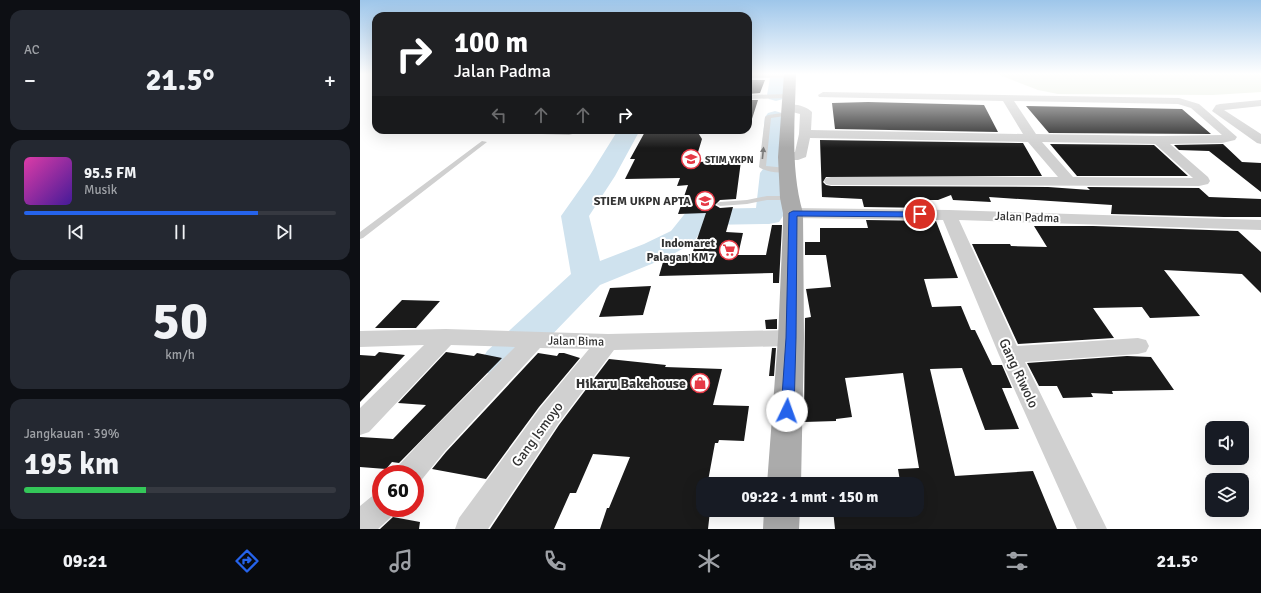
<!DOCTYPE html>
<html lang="id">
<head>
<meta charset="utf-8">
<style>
  body { margin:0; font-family:Signika,sans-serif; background:#242831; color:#f1f3f6; height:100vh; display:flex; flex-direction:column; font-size:15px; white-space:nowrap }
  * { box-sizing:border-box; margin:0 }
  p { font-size:13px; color:#9ea1a6 }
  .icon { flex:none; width:22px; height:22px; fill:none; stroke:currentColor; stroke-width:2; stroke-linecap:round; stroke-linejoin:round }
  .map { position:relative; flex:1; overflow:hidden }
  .side { display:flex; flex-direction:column; gap:10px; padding:10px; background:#0d0f14; width:360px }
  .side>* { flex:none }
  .banner { position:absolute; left:12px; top:12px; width:380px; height:122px; border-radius:12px; box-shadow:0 4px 16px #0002; background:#202124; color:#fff; overflow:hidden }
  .fabs { position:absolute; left:845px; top:421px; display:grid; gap:8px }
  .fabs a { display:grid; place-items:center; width:44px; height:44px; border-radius:8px; background:#171b24; box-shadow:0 4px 16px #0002; font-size:20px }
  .speed { position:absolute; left:12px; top:465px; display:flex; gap:8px; font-size:20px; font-weight:700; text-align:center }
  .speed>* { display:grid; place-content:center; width:52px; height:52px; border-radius:50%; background:#171b24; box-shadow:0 4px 16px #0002; line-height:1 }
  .speed .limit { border:6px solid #d22; background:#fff; color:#111 }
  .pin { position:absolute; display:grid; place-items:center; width:34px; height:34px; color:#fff; margin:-17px; border:2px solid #fff; border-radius:50%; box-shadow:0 1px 4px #0007 }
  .me { position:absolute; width:44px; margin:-22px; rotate:3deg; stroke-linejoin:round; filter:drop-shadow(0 0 3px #0008) }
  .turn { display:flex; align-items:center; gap:14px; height:84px; padding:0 16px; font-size:18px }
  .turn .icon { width:52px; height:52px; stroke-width:2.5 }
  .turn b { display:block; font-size:28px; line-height:34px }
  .lanes { display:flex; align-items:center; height:38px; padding:0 16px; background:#0003; justify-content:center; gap:20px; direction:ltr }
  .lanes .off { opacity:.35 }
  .big { font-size:30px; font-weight:700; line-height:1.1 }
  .side .widget { flex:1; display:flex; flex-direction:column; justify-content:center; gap:6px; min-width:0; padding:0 14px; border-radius:12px; background:#242831 }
  .side .dial { align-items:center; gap:0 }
  .dial b { font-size:52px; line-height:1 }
  .song { display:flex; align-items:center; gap:12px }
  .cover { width:48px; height:48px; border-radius:6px; background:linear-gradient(135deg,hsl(320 70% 55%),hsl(260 70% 35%)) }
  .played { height:4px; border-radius:2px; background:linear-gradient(90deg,#2563eb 75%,#363941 75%) }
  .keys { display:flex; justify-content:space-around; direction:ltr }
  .heat { display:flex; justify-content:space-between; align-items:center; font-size:22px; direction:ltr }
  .charge { height:6px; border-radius:3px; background:linear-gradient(90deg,#34c759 39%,#363941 0) }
  .trip { position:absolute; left:336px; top:477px; width:228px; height:40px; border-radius:12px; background:#171b24; box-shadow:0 4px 16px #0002; font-weight:700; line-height:40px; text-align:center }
  .tabs { display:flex; height:64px; justify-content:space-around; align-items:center; background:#090b0e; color:#9ea1a6 }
  .tabs .icon { width:28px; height:28px }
  .tabs .selected { color:#2563eb }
  .tabs b { font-size:18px; color:#f1f3f6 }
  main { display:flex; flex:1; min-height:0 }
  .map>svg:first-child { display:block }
</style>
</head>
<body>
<main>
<section class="side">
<div class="widget"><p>AC</p>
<div class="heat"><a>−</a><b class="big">21.5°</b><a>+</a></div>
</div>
<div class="widget">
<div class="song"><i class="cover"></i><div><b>95.5 FM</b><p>Musik</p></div></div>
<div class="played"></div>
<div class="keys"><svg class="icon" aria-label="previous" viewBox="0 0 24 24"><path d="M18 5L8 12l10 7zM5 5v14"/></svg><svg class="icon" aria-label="pause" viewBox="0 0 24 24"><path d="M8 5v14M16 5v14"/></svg><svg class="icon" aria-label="next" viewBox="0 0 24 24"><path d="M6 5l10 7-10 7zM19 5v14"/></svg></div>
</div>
<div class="widget dial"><b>50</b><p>km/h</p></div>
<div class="widget"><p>Jangkauan · 39%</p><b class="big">195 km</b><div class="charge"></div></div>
</section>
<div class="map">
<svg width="901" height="529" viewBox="0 0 901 529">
  <rect width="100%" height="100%" fill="#fff"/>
  <path fill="#e6ecdf" d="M637,74h264v18l-48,3 -155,-1 -20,-4z"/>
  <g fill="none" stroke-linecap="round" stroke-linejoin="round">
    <path fill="#cfe2ee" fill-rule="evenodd" d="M413,74h12l3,4 -3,17 -2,4 -7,2 -7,-2 -2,-4 3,-17z
      M415,111l7,2 3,4 -1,48 -3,4 3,4 -1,43 -4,6 -10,2 -64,1 -12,18 -27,15 -66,27 -85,88 -14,4 -14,-4 -6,-11 6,-11 84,-77 -10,-58 29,-41 28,-45h22l-25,46 -26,40 11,45 44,-17 27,-13 16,-20 10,-2 59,-1 4,-35 3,-4 -3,-4 5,-48 3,-4z"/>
  </g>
  <path fill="#1a1a1a" d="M388,80h17l-5,13 -12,1z
    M388,100h10l-7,22h-3z
    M508,102l116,3 14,27 -163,-3 -3,-26z
    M666,106l156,3 29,25 -162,-1z
    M286,130l51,1 5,8 -7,23 46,-1 -5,38 -16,1 -5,5 5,3 13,-1 -7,25 17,1 -5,22h28l6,-30h10l-3,58h-6v-10l-114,3 6,-21 27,-1 14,-41 -28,1 10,-29 -11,1 3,-8 -55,1 10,-20h-5z
    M460,140l203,3 19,33 -216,1 -3,5 3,3 5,1 217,1 42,3 -3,-3 112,1 10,9 52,2v18h-37l-113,-3 1,-9 -123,-8 2,5 -38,-2 -2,-5 -13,5h-11l3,8 -66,-1 -2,-8 -40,-2z
    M690,144l104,1 34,31h-111z
    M863,144l19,18 19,1v29l-52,-41 -30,-1 -5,-5z
    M506,220l70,1 22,57 -34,1 8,28 29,-1 10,24h4l17,35h10l10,23h-10l17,41 -34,1 -23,-62 -32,1 25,107 78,-5 24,58h-222l-2,-19h84v-26h-44l27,-3 -2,-12 21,-1 -16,-95 -58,5 7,39 -16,2v2l-32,1 1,-104 6,-1 -5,-28 25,-2 -5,-32h-21v-13h15v-14h48z
    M674,226h59l145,5 23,21v41l-19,-19 -78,-4 36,46 -50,2 -8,-11 -49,1 21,30 -96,6 -46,-100h38l1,2 36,1z
    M291,286l-8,29 -44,2 11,-29z
    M42,300l38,1 -24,27h-41z
    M417,319v10h-11l-1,-9z
    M412,348h4l-2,28h-5z
    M19,352l26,3 -45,47v-47l15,1z
    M86,352l28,4 3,-3 25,5 -103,105 -7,-1 -6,7 -26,-2v-30l33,2 33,-34 -28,-2z
    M178,353l19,3 2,-3h5l16,5 -41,49 -53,72 -54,-10 14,-17z
    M767,356l24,1 23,33 -62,1 1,3 -22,-1 2,4 -30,1 -6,-12h-18l-12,-23z
    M249,359l57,6 -1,2 57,2 -9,36 36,1 -5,35 -25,-1 -1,3h-3l-7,38h-5v30h7l-2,18h-108l7,-21h2l21,-51 -37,-3 -17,39h-6l-16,36h-64l69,-104z
    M33,517l27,5 -1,7h-39z"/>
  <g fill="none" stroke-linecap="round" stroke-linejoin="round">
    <path fill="#d0d0d0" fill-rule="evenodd" d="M388,95l40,-1 3,2 -3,2 -40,1z
      M429,112l3,2 -1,1 -20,3 -5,48 21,2 3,2c-6,5 -25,2 -31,-3l6,-50 3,-2z
      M127,130l82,1 17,-1 -17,5 -79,-3z
      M122,141l5,1 -124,96 -3,1v-7z
      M407,196h22l4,2 -4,2h-22l-20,4 -27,2 -4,-2 4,-2 27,-2z"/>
    <path fill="#d0d0d0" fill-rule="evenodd" d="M388,74h46l1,1 -5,3h-42z
      M463,92l356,6 20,6 38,33 -2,3 -13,3 -52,1 38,33 2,4 -2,3 -9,2 -368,-1 -5,-1 -2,-3 2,-3 5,-1h227l-30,-35 -218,-4 -4,19 -8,3h-17l-2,-3 2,-3 14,-2 4,-18 1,-20 -15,-4 -2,-2c6,-7 23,-2 29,4l-1,18 212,4 -20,-33 -184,-4 -1,-2zM654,101l164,3 13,4 31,27 -64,1 -122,-2zM682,142l113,2 38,34 -120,-1z
      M901,100v6l-37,4 37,24v10l-4,-1 -45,-32 4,-6 4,-1z
      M433,208l156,2 312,10v10l-302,-10 58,126 121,-8 8,2 3,6 -3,6 -8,2 -113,8 82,167h-30l-78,-174 -56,-135 -150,-2 -6,-2 -2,-3 2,-3z
      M86,329l162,5 183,-4 8,2 3,6 -3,6 -8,2 -177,4 -56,74 -70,105h-33l4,-11 81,-110 49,-59 -49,-1 -95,103 -26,32 -4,2v-11h-20l4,-9 28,-30 88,-88 -64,-2 -82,87 -9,3v-27l64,-63 -64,2v-16z
      M21,493v15h14l-4,9 -13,12h-18v-23l11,-9z"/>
    <path fill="#ababab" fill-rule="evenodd" d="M424,74h12c-1,46 -6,94 7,139l1,125 -3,146h-34l11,-146 5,-113v-12l-3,-15 -2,-41z
      M404,510h36l-1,19h-36z"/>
  </g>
  <defs><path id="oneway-solid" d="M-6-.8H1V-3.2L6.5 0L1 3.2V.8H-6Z"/></defs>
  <use fill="#7a7a7a" href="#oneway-solid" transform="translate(403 153) rotate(-84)"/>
  <linearGradient id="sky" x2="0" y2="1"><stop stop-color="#9ec6ea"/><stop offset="0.5" stop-color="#fff"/><stop offset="1" stop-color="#fff" stop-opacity="0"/></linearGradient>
  <rect width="901" height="148" fill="url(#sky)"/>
  <path fill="#2563eb" stroke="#184099" d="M433,211l127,1 3,2 -3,3 -123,-1 -1,122 -2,73 -2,4 -5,2 -4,-2 -2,-4 5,-73 3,-125z"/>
  <defs>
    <g id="university-ring" transform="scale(1)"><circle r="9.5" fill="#fff" stroke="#e63946" stroke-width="1.5"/><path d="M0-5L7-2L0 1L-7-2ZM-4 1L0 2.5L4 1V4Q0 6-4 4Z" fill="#e63946"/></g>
    <g id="supermarket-ring" transform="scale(1)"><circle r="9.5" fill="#fff" stroke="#e63946" stroke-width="1.5"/><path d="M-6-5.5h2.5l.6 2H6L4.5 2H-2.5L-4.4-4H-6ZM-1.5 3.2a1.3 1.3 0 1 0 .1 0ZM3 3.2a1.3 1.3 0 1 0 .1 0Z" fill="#e63946"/></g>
    <g id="shop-ring" transform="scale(1)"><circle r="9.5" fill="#fff" stroke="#e63946" stroke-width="1.5"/><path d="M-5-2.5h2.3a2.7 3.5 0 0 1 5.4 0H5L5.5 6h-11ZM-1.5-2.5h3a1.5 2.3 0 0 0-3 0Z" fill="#e63946"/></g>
  </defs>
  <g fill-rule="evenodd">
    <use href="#university-ring" x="331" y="159"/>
    <use href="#university-ring" x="345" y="201"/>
    <use href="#supermarket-ring" x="369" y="250"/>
    <use href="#shop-ring" x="340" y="383"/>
  </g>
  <g text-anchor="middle" stroke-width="4" stroke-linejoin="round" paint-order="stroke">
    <g font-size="10" font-weight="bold" fill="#333" stroke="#fff" text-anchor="start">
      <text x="345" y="163">STIM YKPN</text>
    </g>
    <g font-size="12" font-weight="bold" fill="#333" stroke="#fff" text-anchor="end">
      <text x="331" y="205">STIEM UKPN APTA</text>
      <text x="355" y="247">Indomaret<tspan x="355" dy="14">Palagan KM7</tspan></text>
    </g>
    <g font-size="12" fill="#333" stroke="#fff">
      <text transform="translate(667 217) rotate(2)" y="4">Jalan Padma</text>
      <text transform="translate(216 341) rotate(1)" y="4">Jalan Bima</text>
    </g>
    <g font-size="14" fill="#333" stroke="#fff">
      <text transform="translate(659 373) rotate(65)" y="5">Gang Riwolo</text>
      <text transform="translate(177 434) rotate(-54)" y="5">Gang Ismoyo</text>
    </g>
    <g font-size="14" font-weight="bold" fill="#333" stroke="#fff" text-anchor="end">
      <text x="326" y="388">Hikaru Bakehouse</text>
    </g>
  </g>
</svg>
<div class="fabs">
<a><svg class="icon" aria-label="sound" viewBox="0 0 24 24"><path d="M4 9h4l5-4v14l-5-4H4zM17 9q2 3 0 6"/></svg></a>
<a><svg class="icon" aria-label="layers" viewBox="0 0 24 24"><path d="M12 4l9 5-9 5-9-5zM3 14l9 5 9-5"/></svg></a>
</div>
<div class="speed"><div class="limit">60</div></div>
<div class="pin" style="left:560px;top:214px;background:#d93025"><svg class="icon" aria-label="arrive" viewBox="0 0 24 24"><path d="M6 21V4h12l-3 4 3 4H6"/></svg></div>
<svg class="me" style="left:427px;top:411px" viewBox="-20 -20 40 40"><circle r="19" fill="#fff"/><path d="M0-13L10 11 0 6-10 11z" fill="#2563eb"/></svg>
<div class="trip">09:22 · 1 mnt · 150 m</div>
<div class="banner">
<div class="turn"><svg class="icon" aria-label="right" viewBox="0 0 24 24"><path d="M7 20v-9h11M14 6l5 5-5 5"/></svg><div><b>100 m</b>Jalan Padma</div></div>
<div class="lanes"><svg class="icon off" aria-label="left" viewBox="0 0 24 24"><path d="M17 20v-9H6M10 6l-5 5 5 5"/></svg><svg class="icon off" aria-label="ahead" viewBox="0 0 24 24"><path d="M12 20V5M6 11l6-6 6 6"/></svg><svg class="icon off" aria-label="ahead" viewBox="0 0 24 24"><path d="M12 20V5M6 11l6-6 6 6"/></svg><svg class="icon" aria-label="right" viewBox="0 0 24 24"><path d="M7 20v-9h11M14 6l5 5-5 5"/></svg></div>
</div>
</div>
</main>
<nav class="tabs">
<b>09:21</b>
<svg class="icon selected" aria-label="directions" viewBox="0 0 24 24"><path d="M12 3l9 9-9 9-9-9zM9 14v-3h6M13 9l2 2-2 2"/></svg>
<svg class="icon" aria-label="music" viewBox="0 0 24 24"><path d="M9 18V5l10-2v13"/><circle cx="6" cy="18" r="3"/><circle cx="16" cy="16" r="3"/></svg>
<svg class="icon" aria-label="phone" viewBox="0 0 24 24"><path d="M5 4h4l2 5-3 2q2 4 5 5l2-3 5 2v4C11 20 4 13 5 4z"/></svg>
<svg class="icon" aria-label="climate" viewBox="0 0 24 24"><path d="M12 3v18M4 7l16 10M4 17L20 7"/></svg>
<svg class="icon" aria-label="car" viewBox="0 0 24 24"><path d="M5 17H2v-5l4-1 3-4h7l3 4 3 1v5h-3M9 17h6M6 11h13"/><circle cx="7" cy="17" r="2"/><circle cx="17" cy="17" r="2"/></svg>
<svg class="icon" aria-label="filters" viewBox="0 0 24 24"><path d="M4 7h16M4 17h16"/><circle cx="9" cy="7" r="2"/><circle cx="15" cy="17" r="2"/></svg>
<b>21.5°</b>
</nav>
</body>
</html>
